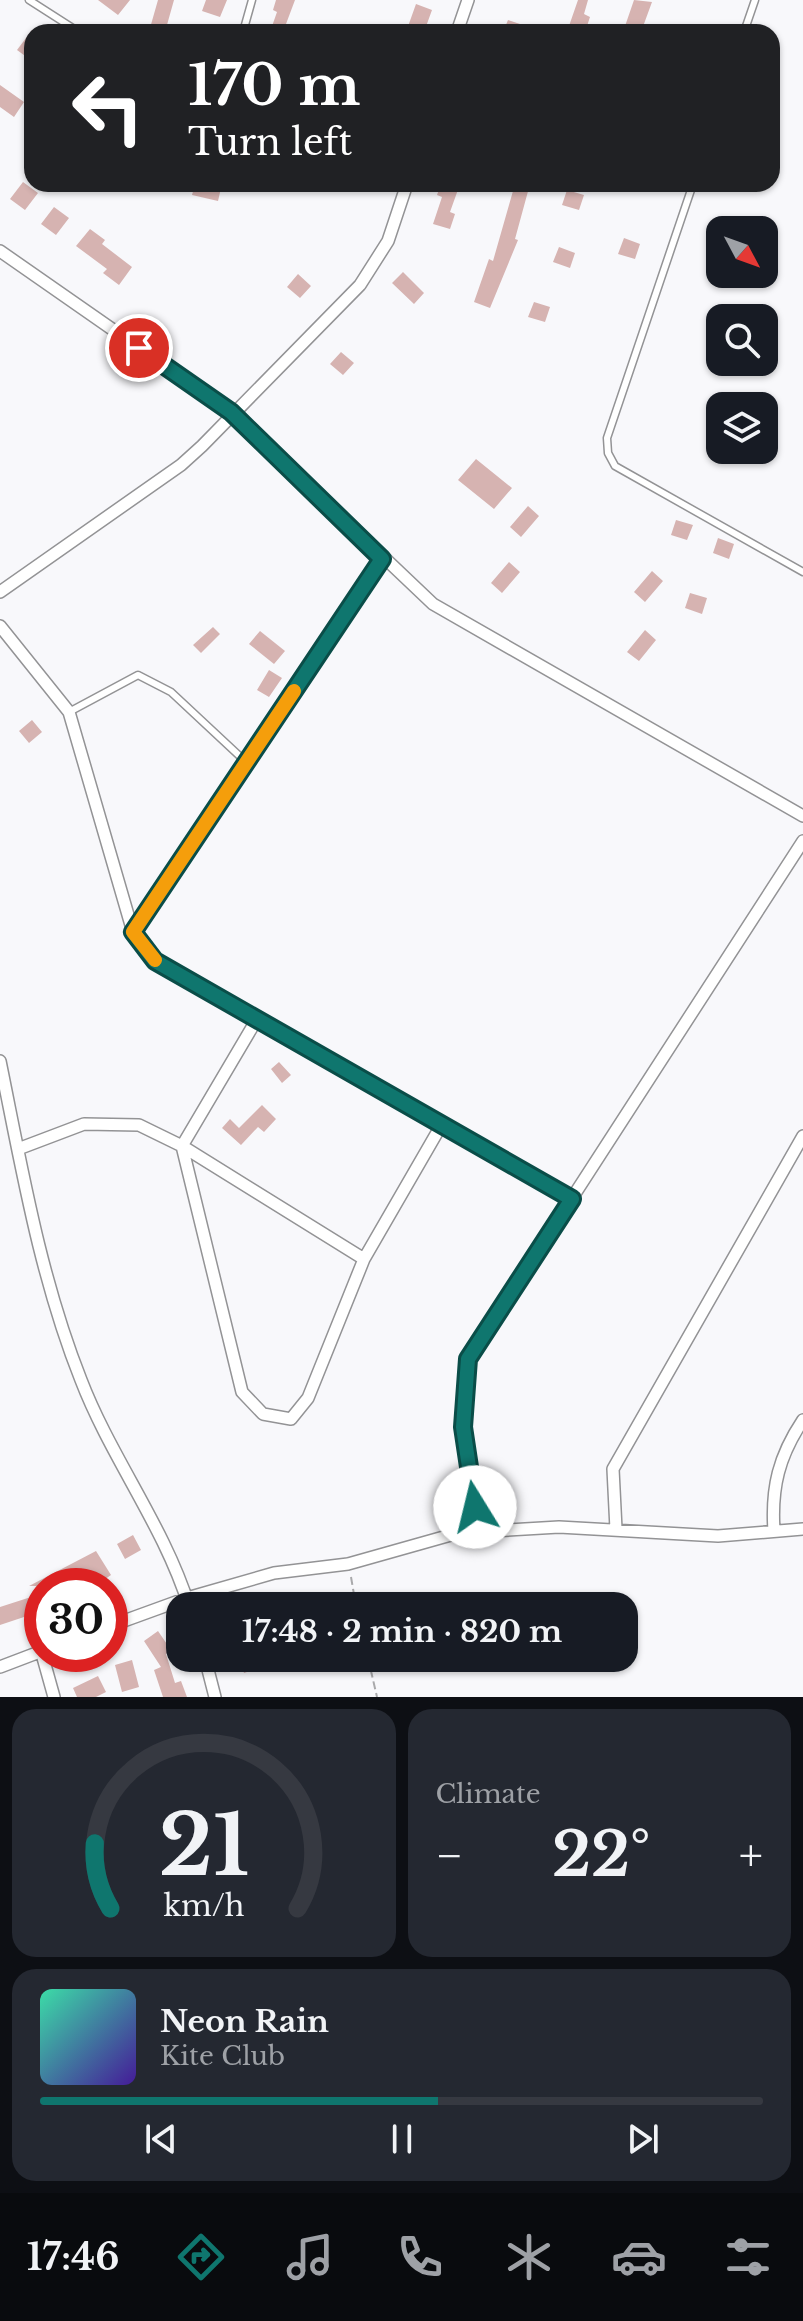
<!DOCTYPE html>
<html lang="en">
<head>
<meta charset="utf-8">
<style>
  body { margin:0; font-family:"Libre Baskerville",serif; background:#242831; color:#f1f3f6; height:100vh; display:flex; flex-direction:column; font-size:30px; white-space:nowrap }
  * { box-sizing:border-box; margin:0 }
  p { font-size:26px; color:#9ea1a6 }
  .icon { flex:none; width:44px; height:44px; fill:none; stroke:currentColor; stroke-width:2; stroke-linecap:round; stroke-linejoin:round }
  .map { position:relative; height:1697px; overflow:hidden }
  .sheet { display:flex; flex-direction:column; gap:12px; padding:12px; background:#0d0f14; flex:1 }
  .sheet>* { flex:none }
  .guide { position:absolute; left:24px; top:24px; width:756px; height:168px; border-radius:24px; box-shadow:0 2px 6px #0004; background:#202124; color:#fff; overflow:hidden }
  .needle { width:52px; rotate:131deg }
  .fabs { position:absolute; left:706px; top:216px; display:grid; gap:16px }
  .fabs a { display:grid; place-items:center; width:72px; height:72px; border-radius:16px; background:#171b24; box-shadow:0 2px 6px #0004; font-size:40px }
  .speed { position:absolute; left:24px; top:1568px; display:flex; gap:16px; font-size:40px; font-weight:700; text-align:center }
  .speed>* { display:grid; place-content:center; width:104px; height:104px; border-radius:50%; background:#171b24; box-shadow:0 2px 6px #0004; line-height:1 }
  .speed .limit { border:12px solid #d22; background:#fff; color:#111 }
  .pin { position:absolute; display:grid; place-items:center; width:68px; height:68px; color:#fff; margin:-34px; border:4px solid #fff; border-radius:50%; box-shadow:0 2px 8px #0007 }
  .me { position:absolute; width:88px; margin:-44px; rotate:351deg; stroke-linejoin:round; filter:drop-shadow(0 0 6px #0008) }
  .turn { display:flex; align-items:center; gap:28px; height:168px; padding:0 32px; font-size:36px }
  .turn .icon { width:104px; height:104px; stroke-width:2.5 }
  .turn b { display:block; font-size:56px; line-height:68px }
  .big { font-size:60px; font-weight:700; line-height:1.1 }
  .sheet .card { flex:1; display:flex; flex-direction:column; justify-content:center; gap:12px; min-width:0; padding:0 28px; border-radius:24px; background:#242831 }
  .sheet .dial { align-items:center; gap:0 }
  .dial svg { height:208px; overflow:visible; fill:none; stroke:#363941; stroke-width:7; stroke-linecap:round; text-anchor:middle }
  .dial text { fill:#f1f3f6; stroke:none }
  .song { display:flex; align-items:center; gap:24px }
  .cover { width:96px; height:96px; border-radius:12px; background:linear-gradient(135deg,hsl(160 70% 55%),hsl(260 70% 35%)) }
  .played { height:8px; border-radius:4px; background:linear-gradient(90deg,#0f766e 55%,#363941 55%) }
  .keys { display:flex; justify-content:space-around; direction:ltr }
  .heat { display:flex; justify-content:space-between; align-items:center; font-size:44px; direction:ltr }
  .sheet .tiles { flex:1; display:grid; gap:12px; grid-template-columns:1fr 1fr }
  .card:last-child { grid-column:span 2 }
  .trip { position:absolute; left:166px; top:1592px; width:472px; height:80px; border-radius:24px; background:#171b24; box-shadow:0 2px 6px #0004; font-weight:700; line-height:80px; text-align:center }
  .tabs { display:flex; height:128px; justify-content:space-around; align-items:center; background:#090b0e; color:#9ea1a6 }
  .tabs .icon { width:56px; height:56px }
  .tabs .active { color:#0f766e }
  .tabs b { font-size:36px; color:#f1f3f6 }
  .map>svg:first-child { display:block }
</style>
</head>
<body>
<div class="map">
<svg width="803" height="1697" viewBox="0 0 803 1697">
  <rect width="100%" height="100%" fill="#f8f8fb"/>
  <path fill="#d6b3b1" d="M98,0h32l-12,15z
    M158,0h16l-9,32 -15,-4z
    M206,0h21l-7,17 -18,-6z
    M276,0h19l-12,32h-13l7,-20 -4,-2z
    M578,0h10l-4,14 6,3 -5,15 -16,-6z
    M634,0l18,2 -11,30h-18z
    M416,4l16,6 -8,22h-18z
    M508,20l30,10v2h-35z
    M32,30v31l-15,-11z
    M0,85l24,17 -10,15 -14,-10z
    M23,182l15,11 -13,17 -15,-11z
    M195,184h27l-4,17 -26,-6z
    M441,184h19l-10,28 5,2 -5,15 -17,-5 9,-27 -5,-2z
    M515,184h15l-15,55 3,1 -28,68 -16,-6 15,-43 4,2z
    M567,190l17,5 -5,15 -17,-5z
    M54,207l15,11 -13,17 -15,-11z
    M90,229l15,11 -3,4 30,23 -13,18 -16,-12 4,-4 -31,-23z
    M624,238l16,6 -5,15 -17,-5z
    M559,247l16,6 -5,15 -17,-6z
    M403,272l21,21 -10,11 -22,-21z
    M298,274l13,12 -11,12 -13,-11z
    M534,302l16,5 -5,15 -17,-5z
    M341,352l13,11 -11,12 -13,-11z
    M476,459l36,29 -18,21 -36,-29z
    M528,506l11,10 -18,21 -11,-10z
    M676,520l17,5 -6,15 -16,-5z
    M718,538l16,6 -5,15 -16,-6z
    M509,562l11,10 -18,21 -11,-10z
    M652,571l11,10 -18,21 -11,-10z
    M690,593l17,5 -5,16 -17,-6z
    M213,627l7,7 -19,19 -8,-8z
    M645,630l11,10 -17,21 -12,-9z
    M260,631l25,20 -11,13 -25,-20z
    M269,670l13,8 -13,19 -12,-7z
    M32,720l10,12 -13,11 -10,-12z
    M279,1062l12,13 -9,8 -11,-14z
    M262,1105l14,14 -12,13 -6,-5 -17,18 -19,-17 8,-9 9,9z
    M133,1535l8,15 -16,9 -8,-15z
    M96,1551l15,24 -13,9 -8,-12 -28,14h-33z
    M31,1597l5,16 -36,12v-18z
    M158,1631l13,19 -5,4 9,29 6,-2 6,16h-24l-9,-27 7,-3 -17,-26z
    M239,1658h21l2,9 -18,6z
    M132,1660l7,27 -17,5 -7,-27z
    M98,1676l8,16 -10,5h-19l-4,-9z"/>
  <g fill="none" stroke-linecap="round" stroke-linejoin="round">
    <g stroke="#939395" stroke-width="9">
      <path id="service" d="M29,0l50,32
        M243,32l9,-32
        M744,32l11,-32
        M693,184l-86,254 1,15 7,13 188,106
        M69,712l69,-37 33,17 75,70
        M133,932l249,-373"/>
    </g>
    <g stroke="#939395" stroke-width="14">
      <path id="minor" d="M457,32l11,-32
        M0,251l231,161 202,192 370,212
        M0,592l181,-127 21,-19 158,-161 28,-44 19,-57
        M0,626l69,86 64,220 22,29 417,238
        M257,1019l-75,127 60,246 21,22 28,5 17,-21 56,-139 78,-135
        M0,1061c22,108 40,216 81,319 30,78 83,146 108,226
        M18,1149l66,-25 55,1 43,21 182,113
        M616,1529l-3,-60 190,-333
        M774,1531c-3,-44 5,-75 29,-111
        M479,1533l-16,-106 5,-68 335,-518
        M110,1626l77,-28 87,-25 74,-9 110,-31 101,-6 159,9 85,-7
        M42,1654l12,43
        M205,1658l10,39
        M0,1667l42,-16"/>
    </g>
    <path stroke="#a9a9ab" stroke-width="2" stroke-dasharray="8 4" stroke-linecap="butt" d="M351,1577l5,29
      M368,1658l9,39"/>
    <use href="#service" stroke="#fff" stroke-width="6"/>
    <use href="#minor" stroke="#fff" stroke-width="11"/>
  </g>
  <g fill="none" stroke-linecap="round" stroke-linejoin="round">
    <g stroke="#0a4d48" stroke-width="20">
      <path id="route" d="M139,348l92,64 151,147 -249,373 22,29 417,238 -104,160 -5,68 12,80"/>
    </g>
    <use href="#route" stroke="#0f766e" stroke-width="14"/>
    <path stroke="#f59e0b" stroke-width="14" d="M155,960l-22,-28 161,-241"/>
  </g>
</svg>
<div class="fabs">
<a><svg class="needle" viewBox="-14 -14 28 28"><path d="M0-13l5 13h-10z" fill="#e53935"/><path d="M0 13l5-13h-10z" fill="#9ea1a6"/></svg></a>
<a><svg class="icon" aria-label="search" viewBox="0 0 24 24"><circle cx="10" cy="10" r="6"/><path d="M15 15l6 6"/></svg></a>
<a><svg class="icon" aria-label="layers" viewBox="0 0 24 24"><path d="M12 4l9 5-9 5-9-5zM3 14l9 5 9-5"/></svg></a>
</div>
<div class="speed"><div class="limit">30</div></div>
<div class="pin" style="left:139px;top:348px;background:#d93025"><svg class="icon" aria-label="arrive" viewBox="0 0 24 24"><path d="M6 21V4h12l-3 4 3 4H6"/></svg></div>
<svg class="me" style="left:475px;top:1507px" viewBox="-20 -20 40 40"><circle r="19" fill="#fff"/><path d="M0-13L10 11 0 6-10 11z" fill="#0f766e"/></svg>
<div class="trip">17:48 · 2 min · 820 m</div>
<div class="guide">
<div class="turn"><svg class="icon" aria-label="left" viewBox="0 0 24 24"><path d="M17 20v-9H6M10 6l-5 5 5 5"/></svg><div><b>170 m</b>Turn left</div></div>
</div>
</div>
<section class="sheet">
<div class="tiles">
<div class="card dial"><svg viewBox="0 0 100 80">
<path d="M14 69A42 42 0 1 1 86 69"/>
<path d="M14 69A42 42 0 0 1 8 44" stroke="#0f766e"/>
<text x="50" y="56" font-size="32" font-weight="700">21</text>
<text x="50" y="72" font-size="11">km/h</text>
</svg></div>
<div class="card"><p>Climate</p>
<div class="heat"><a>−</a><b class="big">22°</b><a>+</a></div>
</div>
<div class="card">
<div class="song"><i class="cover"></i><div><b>Neon Rain</b><p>Kite Club</p></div></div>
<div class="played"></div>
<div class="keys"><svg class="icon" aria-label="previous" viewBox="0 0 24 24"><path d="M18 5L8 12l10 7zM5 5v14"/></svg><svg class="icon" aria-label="pause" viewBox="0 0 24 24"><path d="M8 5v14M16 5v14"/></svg><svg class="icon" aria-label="next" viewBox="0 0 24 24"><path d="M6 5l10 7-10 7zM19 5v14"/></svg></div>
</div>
</div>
</section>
<nav class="tabs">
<b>17:46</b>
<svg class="icon active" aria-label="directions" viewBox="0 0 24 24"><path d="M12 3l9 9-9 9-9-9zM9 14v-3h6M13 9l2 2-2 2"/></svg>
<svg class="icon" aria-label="music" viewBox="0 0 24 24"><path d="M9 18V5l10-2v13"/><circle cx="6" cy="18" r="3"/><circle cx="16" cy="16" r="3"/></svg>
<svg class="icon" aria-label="phone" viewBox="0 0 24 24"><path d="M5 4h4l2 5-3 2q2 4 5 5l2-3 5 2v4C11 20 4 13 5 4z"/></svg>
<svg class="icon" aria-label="climate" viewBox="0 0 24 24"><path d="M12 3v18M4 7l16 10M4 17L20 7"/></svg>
<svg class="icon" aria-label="car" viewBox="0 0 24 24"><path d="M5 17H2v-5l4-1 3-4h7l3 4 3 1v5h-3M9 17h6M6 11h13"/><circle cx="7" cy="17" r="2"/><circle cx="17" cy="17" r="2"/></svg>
<svg class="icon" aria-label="filters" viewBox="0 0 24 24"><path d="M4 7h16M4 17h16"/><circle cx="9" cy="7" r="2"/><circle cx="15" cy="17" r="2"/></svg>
</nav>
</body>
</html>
